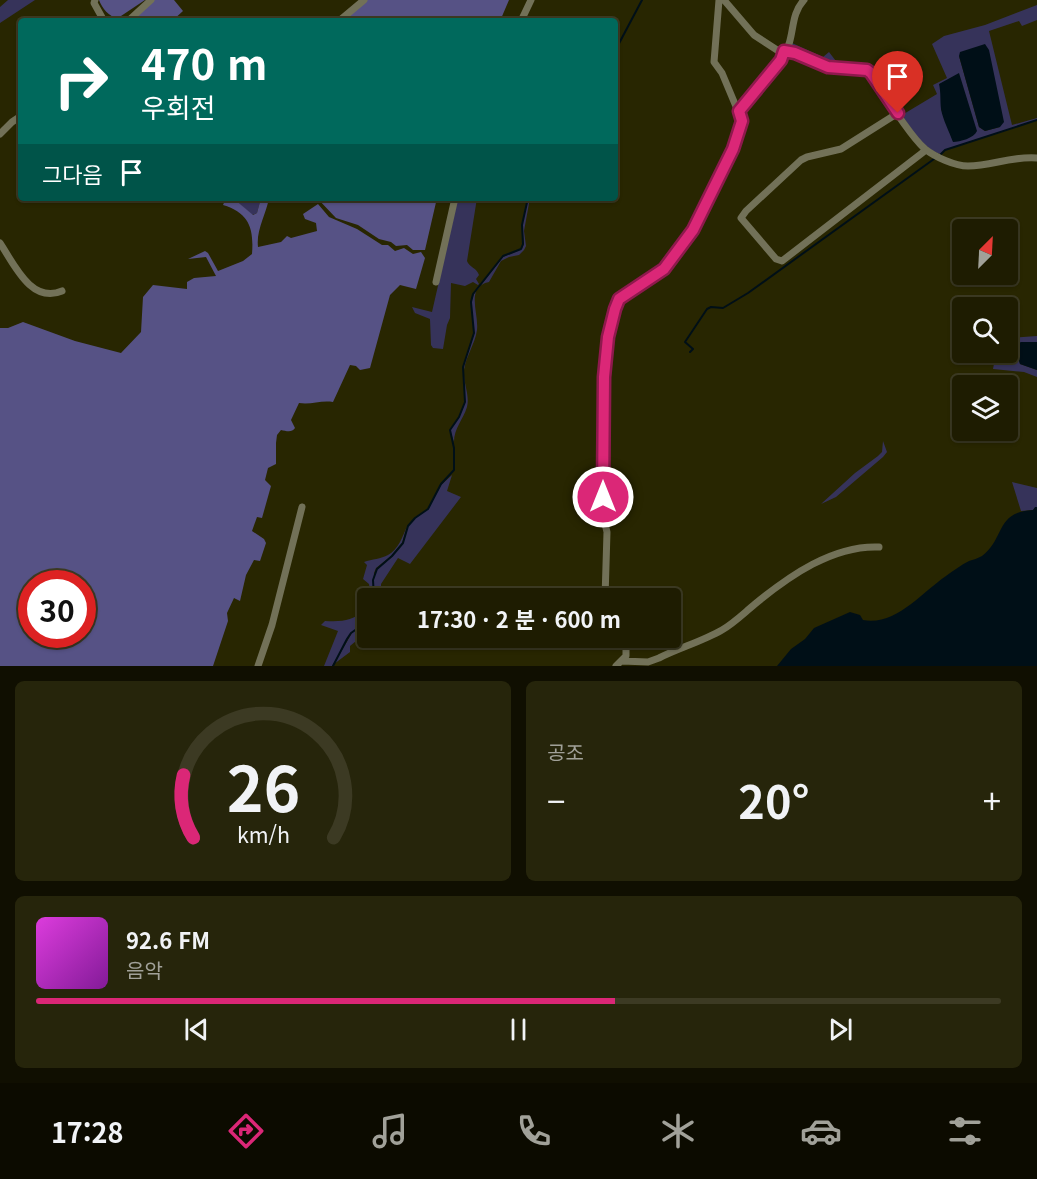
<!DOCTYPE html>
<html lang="ko">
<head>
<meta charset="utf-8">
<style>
  body { margin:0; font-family:Georgia,"Noto Sans KR",serif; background:#26250b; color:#f1f3f6; height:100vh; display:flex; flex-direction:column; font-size:22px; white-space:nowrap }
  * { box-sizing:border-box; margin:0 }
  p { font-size:20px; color:#a1a199 }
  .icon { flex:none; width:33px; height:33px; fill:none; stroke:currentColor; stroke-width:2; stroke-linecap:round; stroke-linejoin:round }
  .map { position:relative; height:666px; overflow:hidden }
  .details { display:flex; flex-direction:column; gap:15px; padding:15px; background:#100f01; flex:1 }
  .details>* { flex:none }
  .banner { position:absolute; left:18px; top:18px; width:600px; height:183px; border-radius:6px; box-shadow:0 2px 4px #0004,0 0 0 2px #3c3a23; background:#00695c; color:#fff; overflow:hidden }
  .needle { width:39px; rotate:24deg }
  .buttons { position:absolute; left:952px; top:219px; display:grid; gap:12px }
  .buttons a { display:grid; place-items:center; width:66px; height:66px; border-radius:6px; background:#1e1c01; box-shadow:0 2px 4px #0004,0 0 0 2px #3c3a23; font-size:30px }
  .speed { position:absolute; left:18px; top:570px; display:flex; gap:12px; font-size:30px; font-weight:700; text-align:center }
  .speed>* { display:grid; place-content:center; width:78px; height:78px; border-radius:50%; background:#1e1c01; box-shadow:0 2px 4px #0004,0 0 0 2px #3c3a23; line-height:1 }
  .speed .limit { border:9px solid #d22; background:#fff; color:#111 }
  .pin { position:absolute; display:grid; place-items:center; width:51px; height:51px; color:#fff; margin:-62px -26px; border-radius:50% 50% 50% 0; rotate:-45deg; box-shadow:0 0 6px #0007 }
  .pin .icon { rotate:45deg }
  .me { position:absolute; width:66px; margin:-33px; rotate:0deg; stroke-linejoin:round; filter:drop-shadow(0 0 4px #0008) }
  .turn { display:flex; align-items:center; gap:21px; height:126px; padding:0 24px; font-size:27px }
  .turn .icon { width:78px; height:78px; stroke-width:2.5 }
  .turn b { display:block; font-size:42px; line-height:51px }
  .then { display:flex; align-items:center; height:57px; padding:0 24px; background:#0003; gap:12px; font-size:22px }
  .big { font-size:45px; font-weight:700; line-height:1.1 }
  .details .card { flex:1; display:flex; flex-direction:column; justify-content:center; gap:9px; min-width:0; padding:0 21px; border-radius:9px; background:#26250b }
  .details .dial { align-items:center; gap:0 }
  .dial svg { height:156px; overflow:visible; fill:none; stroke:#3c3a23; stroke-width:7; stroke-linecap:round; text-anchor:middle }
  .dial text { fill:#f1f3f6; stroke:none }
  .song { display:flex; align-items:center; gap:18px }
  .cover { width:72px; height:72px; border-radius:9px; background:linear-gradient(135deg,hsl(300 70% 55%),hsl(290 70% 35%)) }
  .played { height:6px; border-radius:3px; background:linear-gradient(90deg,#db2777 60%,#3c3a23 60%) }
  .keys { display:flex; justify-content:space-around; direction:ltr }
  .heat { display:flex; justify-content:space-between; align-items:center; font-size:33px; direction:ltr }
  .details .tiles { flex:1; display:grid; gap:15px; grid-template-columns:1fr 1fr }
  .card:last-child { grid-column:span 2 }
  .trip { position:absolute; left:357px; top:588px; width:324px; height:60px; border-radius:6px; background:#1e1c01; box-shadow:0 2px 4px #0004,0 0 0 2px #3c3a23; font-weight:700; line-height:60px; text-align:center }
  .tab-bar { display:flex; height:96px; justify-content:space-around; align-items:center; background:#0c0b00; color:#a1a199 }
  .tab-bar .icon { width:42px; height:42px }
  .tab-bar .active { color:#db2777 }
  .tab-bar b { font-size:27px; color:#f1f3f6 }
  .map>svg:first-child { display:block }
</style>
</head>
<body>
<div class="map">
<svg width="1037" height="666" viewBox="0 0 1037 666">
  <rect width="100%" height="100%" fill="#282601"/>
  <path fill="#36335a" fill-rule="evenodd" d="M8,0h27l-35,23v-16z
    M1037,5v15l-15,6 -3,-5 -30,10 23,94 25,-7v2l-92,30 -5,4c-17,-6 -28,-24 -38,-39l35,-21 -4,-9 14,-7 -15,-34 12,-8 41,-11zM959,56l41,71 -15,4 -6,-4zM959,74l-6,67 -12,-32 1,-13 -2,-12z
    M792,43l31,14 6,-5 10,13 -11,-2 -38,-13z
    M233,198h28l-4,15 -5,2z
    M458,198h19l-10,63c2,6 10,7 12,14l-3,4 3,5 -1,1 -5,-3 -8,4 -14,-3 -1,35 -3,7 -4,24 -10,-1 -2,-3 -1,-26 -15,-6 -3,-6 20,5z
    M528,198h2l-6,33 2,15 -2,4 -5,5 -10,2 -8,4 -12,21c-24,5 -10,31 -12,48 -2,14 -11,26 -13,40 -1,13 6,25 3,37 -4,13 -13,21 -13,35l-4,-12 9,-13 6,-15 -2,-35 11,-34 -3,-31 3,-8 29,-37 19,-8 2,-5 -2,-19z
    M1037,336v6h-16l-4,12 3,10 17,6v7l-13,-5 -31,-3 3,-16 12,-1v-14z
    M883,441l4,11 -4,5 -47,40 -15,7 34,-31 23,-17 4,-4z
    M452,475l-5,16 14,6 -51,67 -12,-6 -17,26v14h-7l-1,-18 4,-11 15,-12 11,-14 5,-17 7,-8 13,-9 13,-24z
    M1012,482l25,6v19l-4,3 -12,1z
    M407,526l-5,17 -11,13 -15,12 -2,5 -1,25h-2l-2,-14 -6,-5 4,-14 -3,-3c8,-3 17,-3 24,-7 10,-5 15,-19 19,-29z
    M367,611l-1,12 -15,10 -19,33h-8l14,-35 -17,-6 4,-4c20,1 25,-1 42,-10z
    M367,622v10l-17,14v6l-16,12 18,-31z"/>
  <path fill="#565285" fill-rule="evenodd" d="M99,0h46l-27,18c-9,-1 -16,-10 -19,-18z
    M154,0h20l9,11 -11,10h-40z
    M366,0h143l-9,21h-159z
    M226,198h7l20,17 4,-2 4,-15h8c-3,17 -13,32 -11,49l23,-5 6,-6 4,2 26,-7 -1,-8 -11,-4 -2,-5 15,-10 11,13 28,12 25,16h6l7,6 9,-3 9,6 8,-2 4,6 -9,31 -16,-4 -10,10 -20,73 -10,2 -4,-4 -6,-1 -17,37c-12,-2 -22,3 -34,1l-8,17 4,8c-3,5 -9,3 -14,2l-4,5 -1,8v21l-8,4 -3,12 6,6 -9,32 -5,-1 -5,14 12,8 2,4 -6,18 -6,-1 -8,15 -6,26 -6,-3 -7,15 1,8 -15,45h-213v-338h8l15,-6 52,19 46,12 20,-21 2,-35 10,-12 34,4v-7l7,-4 22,-2 -10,-19 -18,2 17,-8 3,2 10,18 25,-10 9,-7c2,-26 -3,-41 -29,-49zM32,584h50v50h-50z
    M317,198h120l-12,52h-12l-6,-5 -11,1 -5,-4 -12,-3 -21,-14 -22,-7z"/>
  <path fill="#000f17" d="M985,44l4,6 15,72 -4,5 -15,4 -6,-4 -20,-71 1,-4z
    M959,73l18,58c-3,7 -17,11 -24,11 -4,-11 -10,-22 -12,-33 -1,-9 0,-16 -2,-25z
    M1021,342h16v28l-17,-6 -3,-10 -4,-3 1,-5z
    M1035,507h2v159h-260l14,-17 14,-10 9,-11 36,-16 10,3 3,5c33,6 58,-27 83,-44 7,-5 15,-11 23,-15 4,-1 9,-3 13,-5 23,-17 13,-44 51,-46z"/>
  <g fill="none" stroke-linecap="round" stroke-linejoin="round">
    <path stroke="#000f17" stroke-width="2" d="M615,51l27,-51
      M941,154l4,-4 92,-30
      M690,352l3,-3 -8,-7 22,-33 4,-2 12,1 25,-15 186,-134
      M374,598l-1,-18 4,-11 15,-13 11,-13 5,-17 7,-8 13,-9 13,-25 13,-14v-22l-4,-18 9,-13 6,-15 -2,-35 11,-34 -3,-31 2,-8 30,-38 18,-7 2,-5 -1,-19 6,-27
      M333,666l14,-27 4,-6 17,-12"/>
    <path stroke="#727158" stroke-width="7" d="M95,0l-1,3 10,18
      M724,0l30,35 23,15 18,3 33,14 32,1 11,5c11,18 39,63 54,76 10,8 30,17 43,17 24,0 42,-10 69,-8
      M128,21l23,-21
      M339,21l25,-21
      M521,21l10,-21
      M739,111c15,-20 42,-44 50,-67 5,-16 3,-31 15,-44
      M898,113l-57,36 -34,8 -6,3 -55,51 -5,7 35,41 6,2 144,-111
      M0,134l12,-12 9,-6
      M0,243c14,21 31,61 62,48
      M436,282l19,-84
      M605,598l2,-66 -4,-16 1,-139 7,-55 8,-23c15,-9 35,-18 47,-31 17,-20 83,-130 74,-152l-18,-43 -8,-11 5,-62
      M622,661l26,1 11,-4c20,-10 44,-17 63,-28 12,-7 22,-17 33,-26 34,-28 78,-59 124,-57
      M258,666l14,-41 30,-118
      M616,666l10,-10v-7l-6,-11"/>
  </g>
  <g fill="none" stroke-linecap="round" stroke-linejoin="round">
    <g stroke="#8e194d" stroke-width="15">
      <path id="route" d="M603,497l1,-120 4,-40 7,-28 4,-10 45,-30 29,-39 40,-81 9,-28 -3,-10 42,-51 3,-9 11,2 33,14 39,3 4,3 27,40"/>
    </g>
    <use href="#route" stroke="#db2777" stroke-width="10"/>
  </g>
</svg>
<div class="buttons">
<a><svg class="needle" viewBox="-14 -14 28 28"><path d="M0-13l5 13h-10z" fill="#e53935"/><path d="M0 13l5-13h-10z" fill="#a1a199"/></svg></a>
<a><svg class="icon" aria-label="search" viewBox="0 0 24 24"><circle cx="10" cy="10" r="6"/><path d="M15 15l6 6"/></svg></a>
<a><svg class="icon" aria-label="layers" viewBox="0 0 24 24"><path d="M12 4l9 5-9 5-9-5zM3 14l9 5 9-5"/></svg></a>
</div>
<div class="speed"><div class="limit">30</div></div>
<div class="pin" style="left:898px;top:113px;background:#d93025"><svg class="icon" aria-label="arrive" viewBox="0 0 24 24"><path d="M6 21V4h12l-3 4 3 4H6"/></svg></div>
<svg class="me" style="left:603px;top:497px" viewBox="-20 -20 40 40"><circle r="17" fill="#db2777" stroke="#fff" stroke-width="3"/><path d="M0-11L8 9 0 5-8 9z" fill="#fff"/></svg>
<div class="trip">17:30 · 2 분 · 600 m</div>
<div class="banner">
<div class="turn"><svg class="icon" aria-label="right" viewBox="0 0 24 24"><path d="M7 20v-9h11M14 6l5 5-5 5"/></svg><div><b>470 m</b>우회전</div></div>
<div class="then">그다음<svg class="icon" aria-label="arrive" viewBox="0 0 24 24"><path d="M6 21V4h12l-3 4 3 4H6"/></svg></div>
</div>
</div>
<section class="details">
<div class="tiles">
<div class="card dial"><svg viewBox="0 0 100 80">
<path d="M14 69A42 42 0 1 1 86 69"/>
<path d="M14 69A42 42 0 0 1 9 37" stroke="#db2777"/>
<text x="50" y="56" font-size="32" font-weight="700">26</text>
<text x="50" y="72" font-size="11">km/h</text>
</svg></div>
<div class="card"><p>공조</p>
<div class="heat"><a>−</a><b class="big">20°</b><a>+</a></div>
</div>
<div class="card">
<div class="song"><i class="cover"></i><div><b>92.6 FM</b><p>음악</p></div></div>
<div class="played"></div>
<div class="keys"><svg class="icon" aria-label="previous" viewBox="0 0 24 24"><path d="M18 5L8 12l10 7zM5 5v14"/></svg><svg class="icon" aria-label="pause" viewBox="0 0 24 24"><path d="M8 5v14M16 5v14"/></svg><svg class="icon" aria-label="next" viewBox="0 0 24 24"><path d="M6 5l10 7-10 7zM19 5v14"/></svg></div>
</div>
</div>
</section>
<nav class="tab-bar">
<b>17:28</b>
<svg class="icon active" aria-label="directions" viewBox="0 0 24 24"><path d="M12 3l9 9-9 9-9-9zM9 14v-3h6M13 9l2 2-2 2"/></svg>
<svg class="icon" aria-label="music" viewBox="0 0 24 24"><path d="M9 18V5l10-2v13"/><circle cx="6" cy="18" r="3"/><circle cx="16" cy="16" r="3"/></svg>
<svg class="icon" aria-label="phone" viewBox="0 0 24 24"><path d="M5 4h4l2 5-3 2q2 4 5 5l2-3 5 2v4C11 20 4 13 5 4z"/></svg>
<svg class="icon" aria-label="climate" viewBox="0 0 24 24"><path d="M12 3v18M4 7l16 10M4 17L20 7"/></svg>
<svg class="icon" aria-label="car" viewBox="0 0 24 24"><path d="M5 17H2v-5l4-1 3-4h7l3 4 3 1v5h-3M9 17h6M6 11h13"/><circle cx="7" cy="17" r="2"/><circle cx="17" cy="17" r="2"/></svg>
<svg class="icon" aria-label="filters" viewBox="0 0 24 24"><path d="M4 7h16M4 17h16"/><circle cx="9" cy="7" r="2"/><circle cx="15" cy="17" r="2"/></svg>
</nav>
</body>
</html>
